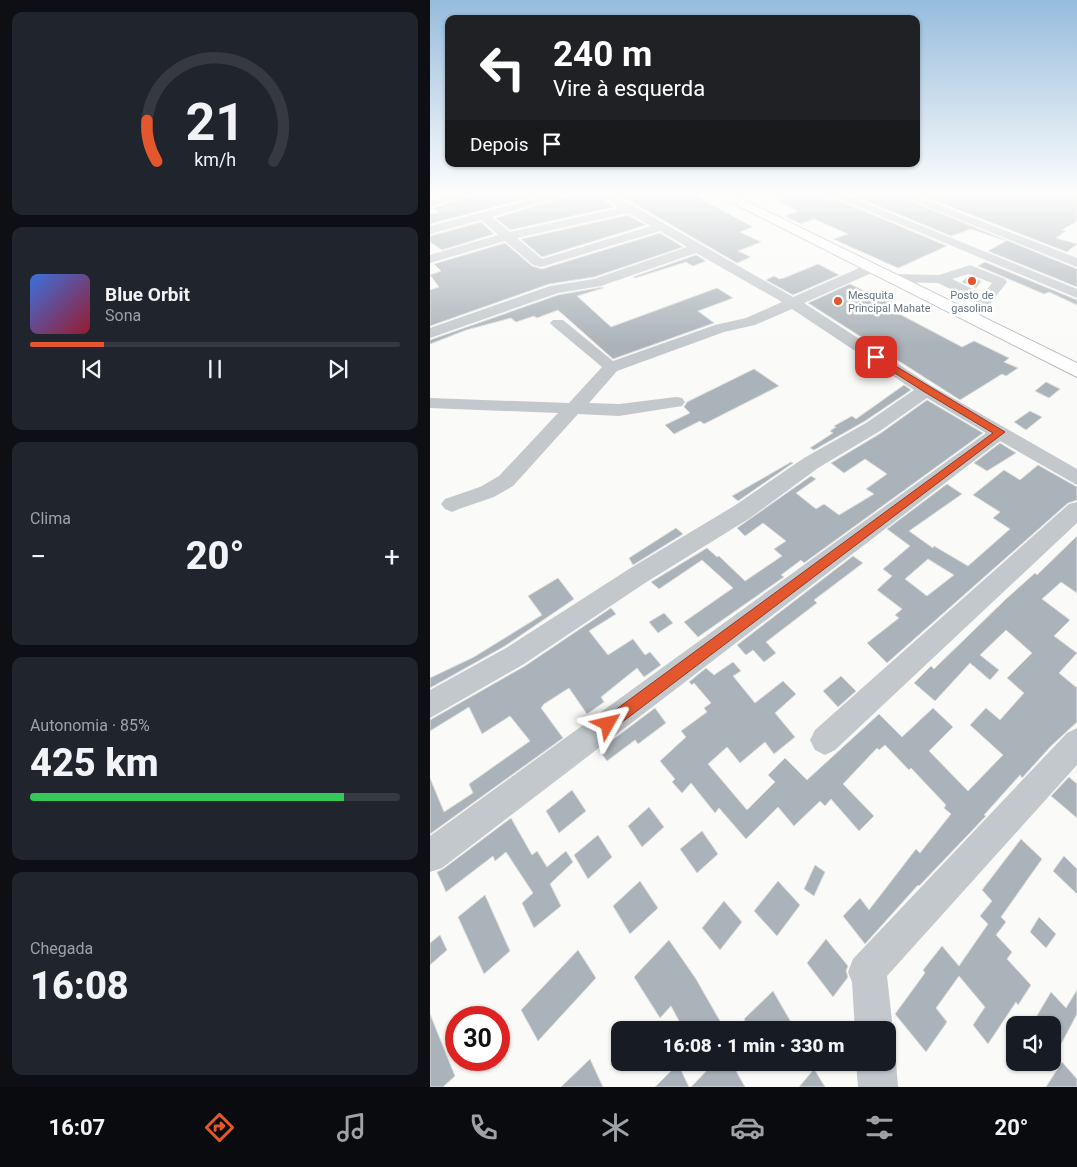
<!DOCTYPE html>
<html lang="pt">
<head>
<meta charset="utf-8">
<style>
  body { margin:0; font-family:Roboto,sans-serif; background:#20242c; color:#f1f3f6; height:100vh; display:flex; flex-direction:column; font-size:19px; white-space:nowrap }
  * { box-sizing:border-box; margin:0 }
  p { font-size:16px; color:#9ea1a6 }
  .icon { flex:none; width:28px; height:28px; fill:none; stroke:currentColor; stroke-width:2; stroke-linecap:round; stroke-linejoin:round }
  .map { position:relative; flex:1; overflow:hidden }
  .details { display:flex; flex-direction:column; gap:12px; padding:12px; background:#0d0f14; width:430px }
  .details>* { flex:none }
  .guide { position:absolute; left:15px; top:15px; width:475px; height:152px; border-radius:10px; box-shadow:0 1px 4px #0004; background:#202124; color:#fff; overflow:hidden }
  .buttons { position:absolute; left:576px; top:1016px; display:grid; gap:10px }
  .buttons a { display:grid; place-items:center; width:55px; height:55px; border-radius:10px; background:#171b24; box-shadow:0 1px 4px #0004; font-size:25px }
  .speed { position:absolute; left:15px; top:1006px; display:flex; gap:10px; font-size:25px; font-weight:700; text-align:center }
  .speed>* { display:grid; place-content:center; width:65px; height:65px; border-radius:50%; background:#171b24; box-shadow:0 1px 4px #0004; line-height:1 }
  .speed .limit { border:8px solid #d22; background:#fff; color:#111 }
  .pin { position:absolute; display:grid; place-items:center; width:42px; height:42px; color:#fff; margin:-21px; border-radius:10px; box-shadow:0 2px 8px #0006 }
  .me { position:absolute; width:55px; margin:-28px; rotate:53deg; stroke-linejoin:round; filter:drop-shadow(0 0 4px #0008) }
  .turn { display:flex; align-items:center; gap:18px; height:105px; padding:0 25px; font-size:22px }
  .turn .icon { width:65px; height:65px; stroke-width:2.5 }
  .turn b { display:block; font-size:35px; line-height:42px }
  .then { display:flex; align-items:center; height:48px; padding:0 25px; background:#0003; gap:10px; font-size:19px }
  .big { font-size:38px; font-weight:800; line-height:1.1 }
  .details .card { flex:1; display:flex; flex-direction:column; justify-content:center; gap:8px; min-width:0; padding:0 18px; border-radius:10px; background:#20242c }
  .details .dial { align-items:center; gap:0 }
  .dial svg { height:130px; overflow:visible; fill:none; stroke:#363941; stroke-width:7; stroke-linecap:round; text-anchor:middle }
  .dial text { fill:#f1f3f6; stroke:none }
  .song { display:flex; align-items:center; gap:15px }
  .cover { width:60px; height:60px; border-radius:8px; background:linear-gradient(135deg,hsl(220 70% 55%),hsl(350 70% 35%)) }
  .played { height:5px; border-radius:2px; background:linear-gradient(90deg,#e4572e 20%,#363941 20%) }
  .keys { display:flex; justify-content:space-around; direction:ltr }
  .heat { display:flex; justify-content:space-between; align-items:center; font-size:28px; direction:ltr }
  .charge { height:8px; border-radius:4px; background:linear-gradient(90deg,#34c759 85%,#363941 0) }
  .trip { position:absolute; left:181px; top:1021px; width:285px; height:50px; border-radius:10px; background:#171b24; box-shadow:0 1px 4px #0004; font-weight:800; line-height:50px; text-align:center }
  .tab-bar { display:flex; height:80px; justify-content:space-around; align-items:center; background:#090b0e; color:#9ea1a6 }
  .tab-bar .icon { width:35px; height:35px }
  .tab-bar .selected { color:#e4572e }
  .tab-bar b { font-size:22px; color:#f1f3f6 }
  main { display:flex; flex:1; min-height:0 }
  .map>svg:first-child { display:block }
</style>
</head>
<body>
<main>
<section class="details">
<div class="card dial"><svg viewBox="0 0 100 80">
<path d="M14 69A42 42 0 1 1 86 69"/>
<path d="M14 69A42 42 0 0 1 8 44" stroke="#e4572e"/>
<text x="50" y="56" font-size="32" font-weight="700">21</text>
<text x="50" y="72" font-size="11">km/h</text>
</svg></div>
<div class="card">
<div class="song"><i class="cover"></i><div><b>Blue Orbit</b><p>Sona</p></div></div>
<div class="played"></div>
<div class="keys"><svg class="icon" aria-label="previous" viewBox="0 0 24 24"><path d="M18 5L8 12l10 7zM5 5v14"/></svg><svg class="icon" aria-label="pause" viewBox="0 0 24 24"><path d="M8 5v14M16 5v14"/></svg><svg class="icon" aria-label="next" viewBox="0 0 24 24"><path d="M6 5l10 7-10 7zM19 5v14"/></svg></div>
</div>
<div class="card"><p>Clima</p>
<div class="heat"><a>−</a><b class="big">20°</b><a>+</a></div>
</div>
<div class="card"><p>Autonomia · 85%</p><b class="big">425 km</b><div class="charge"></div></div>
<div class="card"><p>Chegada</p><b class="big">16:08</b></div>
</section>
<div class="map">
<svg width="647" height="1087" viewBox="0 0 647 1087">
  <rect width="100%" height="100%" fill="#fafaf8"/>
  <path fill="#aab3b9" stroke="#dcdcda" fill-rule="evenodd" d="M47,193h70l-117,31v-10l9,-2 -5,-4z
    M147,193h18l19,14 -104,23 -14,-12z
    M186,193h74l63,34 -13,5 21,10 -23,9 13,6 -14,6z
    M344,193h49l3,8 7,-3 114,48 -49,22 -65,-29 15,-5 -34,-15 -13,5 -17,-8 14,-5 -21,-10 9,-2z
    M435,193h26l186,76v18l-89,-36 18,-10 -35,-12 -20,7 -95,-39z
    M485,193h162v28l-15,9 4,1 -10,7 21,6 -10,8z
    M198,215l18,10 -104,32 -21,-18z
    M51,222l13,12 -52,16 -12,-8v-6z
    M230,233l23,14 -89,30 -45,7 -119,42v-36l9,-3 -9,-12 11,-4 -7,-7 71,-21 27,23 10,3z
    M266,255l10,6 -13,5 -7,-4 -51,16 -2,-1z
    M555,262l92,38v5l-28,-13 -5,2 -66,-28z
    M388,264l21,11 -46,20 -27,-15 8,-4 5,3 5,-1z
    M539,276l12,5 -5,7 -14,-6z
    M420,284l29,14 3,-1 15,7 -9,4 74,39 12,-6 35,17 -5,4 14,6 -12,8 -4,-2 -42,26 -152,-97z
    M173,287v1l-26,8 34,31 106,-39 16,10 -35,13 16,12 -101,36 -55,-49 -21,8 -3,-2 -18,6 -5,-4 -45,12 -36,14v-4l128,-45z
    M324,369l25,17 -75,38 -4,-3 -26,13 -9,-9 25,-12 -6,-6 3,-5z
    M616,382l14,7 -11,9 -14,-7z
    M474,385l7,5 -46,31 -51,29 -4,-2 23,-15 -3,-2 6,-4 -2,-1 18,-10 4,3z
    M497,400l56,33 -179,130 -3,-3 -20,15 3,2 -86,60 -14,-15 49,-34 -31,-28 -43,29 -8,-7 56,-34 10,9 2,-1 26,25 37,-25 -8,-7 12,-8 -23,-18 -18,13 -8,-8 74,-52 5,3 -20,14 20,16 8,-5 15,11 35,-21 -8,-5 21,-15 -22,-15 -21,14 -13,-10 50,-30z
    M600,411l12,6 -16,13 -12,-8z
    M570,443l16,10 -29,18 -13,-8z
    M361,462l2,1 -55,38 -6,-5z
    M608,465l39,22v13l-9,3 -181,160 -20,-20 32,-25 -4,-3 7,-6 -25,-19 15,-14 -9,-7 27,-23 -23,-17 60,-45 15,10 -53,37 24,17 1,-2 34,20 42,-37 -17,-11 7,-6 -27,-17 31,-25 16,10zM498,559l26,16 -27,21 -22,-17z
    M246,528l7,6 -50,31 -4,-7z
    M647,536v57l-16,-11 -19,17 28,21 -16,16 23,17 -18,20 18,15v34l-26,24 -29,32 -2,-3 -36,40 2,1 -67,70 -1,-1 -53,59 -22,-28 17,-18 9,12 47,-61 4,4 31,-39 -7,-6 2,-3 -35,-37 -2,2 -24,-25 -6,5 -2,-2 -34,36 31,32 -15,15 -28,-32 -6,7 -5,-5 -26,25 -16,-19 -32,32 -27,-31 -4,5 -24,-30 -9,10 -10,-11 3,-3 -15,-18 26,-24 -5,-6 26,-19 -3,-4 7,-5 -17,-20 -2,2 -3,-3 17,-14 8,7 19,-13 8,9 -8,5 22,27 28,-22 13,13 -21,19 20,24 -21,17 -9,-12 -25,21 -13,-16 -19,17 39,46 28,-28 -7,-7 17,-17 22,22 72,-66 23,23 31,-29 20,19 -24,24 39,40 35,-36 -33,-30 16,-17 14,12 24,-27 -17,-15 25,-25 -26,-23 -26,25 19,15 -9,10 -20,-17 -35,38 -21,-18 17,-17 3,3 72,-70 29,-26 2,2z
    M423,556l10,7 -49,37 3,3 -51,39 10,11 -12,9 -11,-12 -7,5 -9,-10z
    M128,578l16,21 -69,47 -75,42v-10l44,-21 68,-42 -14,-19z
    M181,608l5,6 -27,17 19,24 25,-16 12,16 5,-3 11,13 -17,12 -7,-9 -36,29 3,5 -17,12 -18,-26 -25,16 -3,4 22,30 -133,96v-56l14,34 29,-19 -4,-9 61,-43 -20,-25 -28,18 -13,-27 -39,24v-11l95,-54z
    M234,613l9,10 -15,10 -9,-11z
    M411,676l15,15 -18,16 -15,-16z
    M225,708l11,15 -28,21 -3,-4 -28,21 -8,-11z
    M639,777l8,7v34l-26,-22z
    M142,790l14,21 -27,22 -13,-22z
    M219,807l15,20 -22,20 -14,-21z
    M81,818l21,37 5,-4 10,16 19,-16 7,11 -23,22 11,22 -27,22 -12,-25 11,-10 -27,-41 -11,9 -2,-5 -47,36 -9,-20 6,-3z
    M272,831l16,23 -21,19 -17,-24z
    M168,835l14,22 -24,22 -14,-24z
    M591,839l21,20 -41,58 5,5 -10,13 16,17 -5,7 24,26 -13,20 -2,-3 -28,42 -15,-19 12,-18 -26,-31 -23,32 11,14 -21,30 -31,-38 30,-41 -2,-3 19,-24 17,20 29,-42 -8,-8 12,-15 -10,-11z
    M634,856l13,13v25l-24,-23z
    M385,865l10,7 -11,24 -10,-7z
    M210,881l18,27 -28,26 -17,-28z
    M348,881l22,24 -23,31 -23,-25z
    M55,895l25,56 -26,23 -26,-57z
    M294,901l18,21 -22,28 -18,-22z
    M609,917l17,17 -10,14 -16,-16z
    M10,935l7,15 -17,15v-22z
    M396,939l22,27 -2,5 2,6 -15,20 -26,-34z
    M239,940l27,39 24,42 -9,9h-27l-13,-24 -11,12 -26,-41z
    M148,950l18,28 -58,63 -17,-31z
    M647,990v24l-17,32 -8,-8v-13h-11l-6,-6 16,-27 15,16z
    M343,991l18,31 -8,8h-33l-6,-11z
    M0,1014l25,62 -12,11h-13z
    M160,1059l13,28h-42z
    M285,1062h16l14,25h-54z
    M632,1062l15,17v8h-31z
    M248,1064l11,23h-34z
    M384,1069l11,18h-26z"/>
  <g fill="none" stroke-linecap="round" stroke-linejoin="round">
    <g stroke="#b4b9bd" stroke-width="2">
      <path id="highway" d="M283,193h17l347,170v14z"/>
    </g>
    <path fill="#c3c8cc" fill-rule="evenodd" d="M26,193h19l-45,14v-6z
      M126,193h19l-83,24 18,15 109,-24 -22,-15h14l182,104 73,-32h10l2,3 -2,3 -72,32 128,83 145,83v16l-77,-44 -558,427 -12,4v-36l556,-403 -59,-35 -47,33 -62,37 -68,50 -105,65 -121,81 -94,54v-28l76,-42 123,-79 105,-63 70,-48 62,-35 48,-33 -122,-81 -37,16 -31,7 -107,39 -28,32 30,1 57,-7 6,1 3,4 -3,4 -6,1 -57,9 -41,-2 -65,72 -19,11 -35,12 -7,3 -7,-3 -4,-5 4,-5 35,-12 19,-11 59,-63 -128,-5v-10l139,5 33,-36 -49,-41 -3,-3 3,-3h10l50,41 102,-36 31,-7 36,-16 -86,-49 -95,33 -43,7 -128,45v-10l120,-42 44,-7 93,-32 -27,-16 -119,36 -8,-2 -28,-24 -75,22v-8l68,-20 -17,-15 -51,14v-8zM198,213l23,13 -109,33 -25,-21z
      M395,193h16l236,96v9z
      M463,193h16l168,65v9z
      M540,265l35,14 2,3 -30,39 -5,2 -8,-5 12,-15 -3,-3 -35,-17 -47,-1 -7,-4 7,-4 48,1zM539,274l23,9 -9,11 -31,-15z
      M647,502v21l-242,227 -10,5 -10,-5 -5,-10 5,-10 254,-226z
      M647,728v37l-190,211 6,54 -5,14v-14h-33l-3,-48 -4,-10 5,-13 214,-226z
      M458,1047l8,15 2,25h-40l-2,-25h32z"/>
    <use href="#highway" fill="#fff" fill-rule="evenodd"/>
  </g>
  <linearGradient id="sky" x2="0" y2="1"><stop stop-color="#96bcdc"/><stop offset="0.56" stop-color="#fdfdfc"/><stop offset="1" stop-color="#fdfdfc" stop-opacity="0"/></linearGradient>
  <rect width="647" height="346" fill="url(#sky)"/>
  <path fill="#e4572e" stroke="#94391e" d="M443,356h6l126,76 -392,297 -5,2 -5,-2 -2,-5 2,-5 390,-286 -70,-42 -50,-32z"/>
  <g fill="#e4572e" stroke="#fff" stroke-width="2">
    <circle cx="542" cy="281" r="5"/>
    <circle cx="408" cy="301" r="5"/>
  </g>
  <g text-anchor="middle" stroke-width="5" stroke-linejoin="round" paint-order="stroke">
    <g font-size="11" fill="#657683" stroke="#fff" text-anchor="start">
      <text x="418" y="299">Mesquita<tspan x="418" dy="13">Principal Mahate</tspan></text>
      <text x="542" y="299" text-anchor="middle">Posto de<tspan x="542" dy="13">gasolina</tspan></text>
    </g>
  </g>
</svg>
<div class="buttons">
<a><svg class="icon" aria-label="sound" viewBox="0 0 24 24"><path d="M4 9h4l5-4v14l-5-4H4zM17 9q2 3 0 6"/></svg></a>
</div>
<div class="speed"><div class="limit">30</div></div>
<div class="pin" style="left:446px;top:357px;background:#d93025"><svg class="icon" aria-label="arrive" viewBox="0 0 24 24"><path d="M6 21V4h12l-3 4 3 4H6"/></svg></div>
<svg class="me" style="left:178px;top:724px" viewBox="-20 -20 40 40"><path d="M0-17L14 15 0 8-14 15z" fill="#e4572e" stroke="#fff" stroke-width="4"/></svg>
<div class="trip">16:08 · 1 min · 330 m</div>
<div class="guide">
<div class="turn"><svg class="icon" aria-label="left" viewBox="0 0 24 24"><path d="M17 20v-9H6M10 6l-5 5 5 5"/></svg><div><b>240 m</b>Vire à esquerda</div></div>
<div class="then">Depois<svg class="icon" aria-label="arrive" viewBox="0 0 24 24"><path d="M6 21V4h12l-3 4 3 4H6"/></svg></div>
</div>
</div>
</main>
<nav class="tab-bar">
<b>16:07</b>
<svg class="icon selected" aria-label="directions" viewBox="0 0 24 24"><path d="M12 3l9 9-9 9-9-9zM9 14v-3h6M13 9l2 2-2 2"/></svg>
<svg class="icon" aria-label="music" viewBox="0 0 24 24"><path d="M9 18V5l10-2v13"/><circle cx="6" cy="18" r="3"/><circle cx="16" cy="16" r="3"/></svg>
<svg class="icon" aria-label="phone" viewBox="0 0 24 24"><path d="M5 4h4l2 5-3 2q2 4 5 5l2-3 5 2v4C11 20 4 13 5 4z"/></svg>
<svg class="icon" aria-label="climate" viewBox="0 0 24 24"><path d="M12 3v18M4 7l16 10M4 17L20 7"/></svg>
<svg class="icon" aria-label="car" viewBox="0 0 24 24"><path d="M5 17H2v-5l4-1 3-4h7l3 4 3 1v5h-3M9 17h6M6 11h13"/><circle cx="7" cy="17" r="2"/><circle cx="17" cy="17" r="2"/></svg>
<svg class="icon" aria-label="filters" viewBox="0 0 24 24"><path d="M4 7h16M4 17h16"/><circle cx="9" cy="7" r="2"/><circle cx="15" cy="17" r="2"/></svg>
<b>20°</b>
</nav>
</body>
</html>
